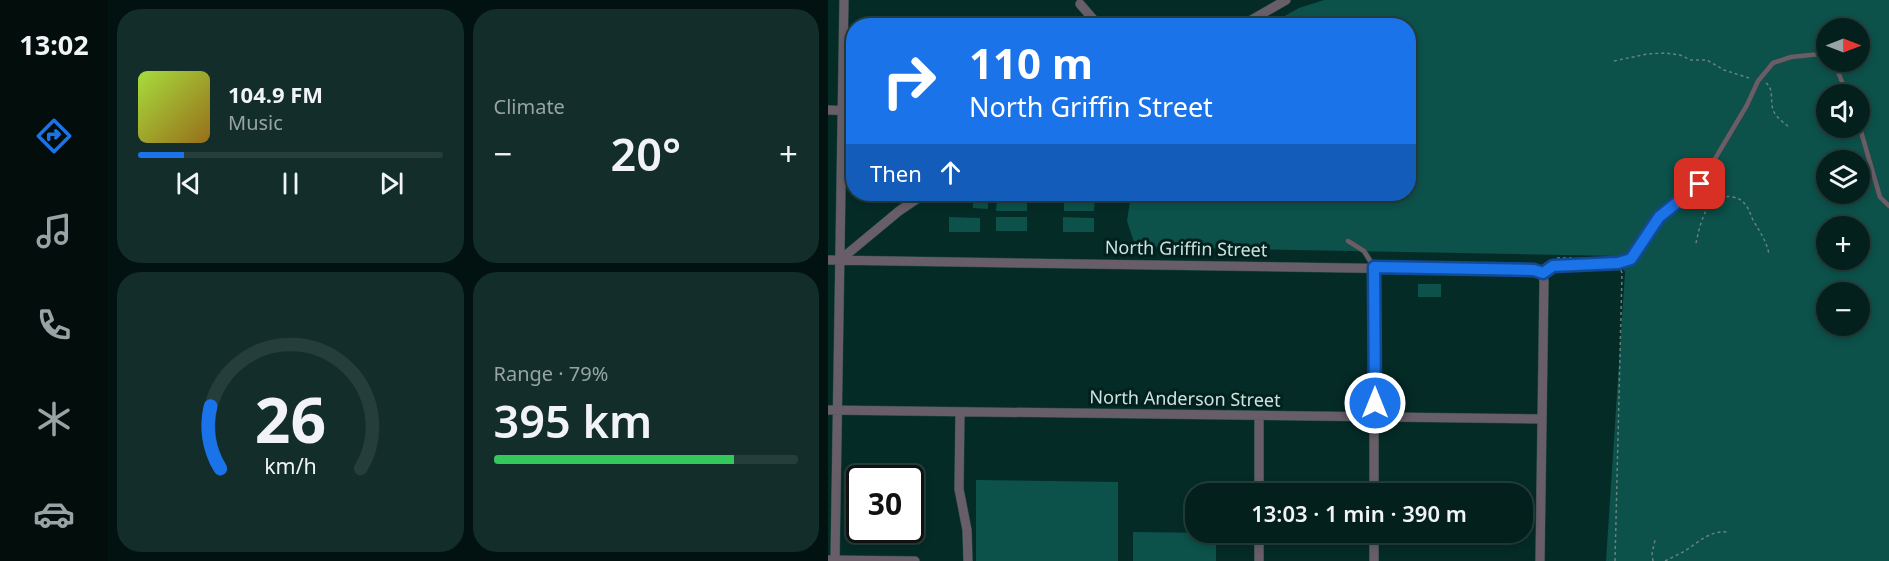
<!DOCTYPE html>
<html lang="en">
<head>
<meta charset="utf-8">
<style>
  body { margin:0; font-family:"Noto Sans",sans-serif; background:#122d2a; color:#f1f3f6; height:100vh; display:flex; flex-direction:column; font-size:22px; white-space:nowrap }
  * { box-sizing:border-box; margin:0 }
  p { font-size:20px; color:#97a3a4 }
  .icon { flex:none; width:33px; height:33px; fill:none; stroke:currentColor; stroke-width:2; stroke-linecap:round; stroke-linejoin:round }
  .map { position:relative; flex:1; overflow:hidden }
  .details { display:flex; flex-direction:column; gap:9px; padding:9px; background:#021210; width:720px }
  .details>* { flex:none }
  .banner { position:absolute; left:18px; top:18px; width:570px; height:183px; border-radius:24px; box-shadow:0 3px 9px #0003,0 0 0 2px #253e3b; background:#1a73e8; color:#fff; overflow:hidden }
  .needle { width:39px; rotate:90deg }
  .controls { position:absolute; left:988px; top:18px; display:grid; gap:12px }
  .controls a { display:grid; place-items:center; width:54px; height:54px; border-radius:50%; background:#04201d; box-shadow:0 3px 9px #0003,0 0 0 2px #253e3b; font-size:30px }
  .speed { position:absolute; left:18px; top:465px; display:flex; gap:12px; font-size:30px; font-weight:700; text-align:center }
  .speed>* { display:grid; place-content:center; width:78px; height:78px; border-radius:50%; background:#04201d; box-shadow:0 3px 9px #0003,0 0 0 2px #253e3b; line-height:1 }
  .speed .limit { border:3px solid #111; border-radius:9px; background:#fff; color:#111 }
  .pin { position:absolute; display:grid; place-items:center; width:51px; height:51px; color:#fff; margin:-26px; border-radius:12px; box-shadow:0 3px 9px #0006 }
  .me { position:absolute; width:66px; margin:-33px; rotate:0deg; stroke-linejoin:round; filter:drop-shadow(0 0 4px #0008) }
  .turn { display:flex; align-items:center; gap:21px; height:126px; padding:0 24px; font-size:27px }
  .turn .icon { width:78px; height:78px; stroke-width:2.5 }
  .turn b { display:block; font-size:42px; line-height:51px }
  .then { display:flex; align-items:center; height:57px; padding:0 24px; background:#0003; gap:12px; font-size:22px }
  .big { font-size:45px; font-weight:600; line-height:1.1 }
  .details .tile { flex:1; display:flex; flex-direction:column; justify-content:center; gap:9px; min-width:0; padding:0 21px; border-radius:24px; background:#122d2a }
  .details .dial { align-items:center; gap:0 }
  .dial svg { height:156px; overflow:visible; fill:none; stroke:#253e3b; stroke-width:7; stroke-linecap:round; text-anchor:middle }
  .dial text { fill:#f1f3f6; stroke:none }
  .song { display:flex; align-items:center; gap:18px }
  .cover { width:72px; height:72px; border-radius:9px; background:linear-gradient(135deg,hsl(80 70% 55%),hsl(40 70% 35%)) }
  .played { height:6px; border-radius:3px; background:linear-gradient(90deg,#1a73e8 15%,#253e3b 15%) }
  .keys { display:flex; justify-content:space-around; direction:ltr }
  .heat { display:flex; justify-content:space-between; align-items:center; font-size:33px; direction:ltr }
  .charge { height:9px; border-radius:4px; background:linear-gradient(90deg,#34c759 79%,#253e3b 0) }
  .details .tiles { flex:1; display:grid; gap:9px; grid-template-columns:repeat(2,1fr) }
  .trip { position:absolute; left:357px; top:483px; width:348px; height:60px; border-radius:24px; background:#04201d; box-shadow:0 3px 9px #0003,0 0 0 2px #253e3b; font-weight:600; line-height:60px; text-align:center }
  main { display:flex; flex:1; min-height:0 }
  .menu { display:flex; flex-direction:column; width:108px; justify-content:space-around; align-items:center; background:#020d0c; color:#97a3a4 }
  .menu .icon { width:42px; height:42px }
  .menu .on { color:#1a73e8 }
  .menu b { font-size:27px; color:#f1f3f6 }
  .map>svg:first-child { display:block }
</style>
</head>
<body>
<main>
<nav class="menu">
<b>13:02</b>
<svg class="icon on" aria-label="directions" viewBox="0 0 24 24"><path d="M12 3l9 9-9 9-9-9zM9 14v-3h6M13 9l2 2-2 2"/></svg>
<svg class="icon" aria-label="music" viewBox="0 0 24 24"><path d="M9 18V5l10-2v13"/><circle cx="6" cy="18" r="3"/><circle cx="16" cy="16" r="3"/></svg>
<svg class="icon" aria-label="phone" viewBox="0 0 24 24"><path d="M5 4h4l2 5-3 2q2 4 5 5l2-3 5 2v4C11 20 4 13 5 4z"/></svg>
<svg class="icon" aria-label="climate" viewBox="0 0 24 24"><path d="M12 3v18M4 7l16 10M4 17L20 7"/></svg>
<svg class="icon" aria-label="car" viewBox="0 0 24 24"><path d="M5 17H2v-5l4-1 3-4h7l3 4 3 1v5h-3M9 17h6M6 11h13"/><circle cx="7" cy="17" r="2"/><circle cx="17" cy="17" r="2"/></svg>
</nav>
<section class="details">
<div class="tiles">
<div class="tile">
<div class="song"><i class="cover"></i><div><b>104.9 FM</b><p>Music</p></div></div>
<div class="played"></div>
<div class="keys"><svg class="icon" aria-label="previous" viewBox="0 0 24 24"><path d="M18 5L8 12l10 7zM5 5v14"/></svg><svg class="icon" aria-label="pause" viewBox="0 0 24 24"><path d="M8 5v14M16 5v14"/></svg><svg class="icon" aria-label="next" viewBox="0 0 24 24"><path d="M6 5l10 7-10 7zM19 5v14"/></svg></div>
</div>
<div class="tile"><p>Climate</p>
<div class="heat"><a>−</a><b class="big">20°</b><a>+</a></div>
</div>
<div class="tile dial"><svg viewBox="0 0 100 80">
<path d="M14 69A42 42 0 1 1 86 69"/>
<path d="M14 69A42 42 0 0 1 9 37" stroke="#1a73e8"/>
<text x="50" y="56" font-size="32" font-weight="700">26</text>
<text x="50" y="72" font-size="11">km/h</text>
</svg></div>
<div class="tile"><p>Range · 79%</p><b class="big">395 km</b><div class="charge"></div></div>
</div>
</section>
<div class="map">
<svg width="1061" height="561" viewBox="0 0 1061 561">
  <rect width="100%" height="100%" fill="#052b27"/>
  <path fill="#0c514a" fill-rule="evenodd" d="M496,0h565v561h-283l19,-289 -9,-16 -473,-9 -8,-2 -8,-24 4,-27h277v-168l-140,-1 31,-17zM999,28h33v34h-33zM999,94h33v34h-33zM999,160h33v34h-33zM999,226h33v34h-33zM999,292h33v34h-33z
    M145,194l15,1v14l-15,-1z
    M169,196l30,1v14h-31z
    M236,197h31l-1,14h-30z
    M121,217l31,1v14h-31z
    M168,217h31v14h-31z
    M235,217l31,1v14h-31z
    M590,284h23v13h-23z
    M148,480l142,2v79h-142z
    M305,532l83,1v28h-83z"/>
  <g fill="none" stroke-linecap="round" stroke-linejoin="round">
    <g stroke="#254844" stroke-width="6">
      <path id="lane" d="M1001,62l7,5 11,27
        M1032,128l20,69 9,9
        M520,241l16,10 10,16
        M715,273l10,-7 65,-3 13,-4 28,-42 41,-33 47,-79 11,-24 15,-18 18,-6 29,-3 7,6"/>
    </g>
    <g stroke="#254844" stroke-width="10">
      <path id="street" d="M252,4l19,22
        M413,26l45,-26
        M0,110l26,1
        M0,260l711,11 4,2 1,9 -4,279
        M12,260l59,-49 25,-17
        M546,267v227
        M0,410l714,9
        M132,412l-1,77 8,41 1,31
        M431,416v78
        M431,532v29
        M0,560l87,1
        M7,561l9,-561
        M546,561v-29"/>
    </g>
    <path stroke="#66837f" stroke-width="1.5" stroke-dasharray="3 3" stroke-linecap="butt" d="M545,26l11,-3
      M786,61l33,-7 18,-1 15,2 11,5h16l17,10 28,9
      M938,83c9,7 3,19 8,29 4,7 10,11 15,15
      M423,197v-3
      M868,243c4,-18 10,-51 36,-46 5,1 9,2 12,6 5,5 6,11 9,17 7,12 13,20 16,34
      M729,258h15
      M787,561l7,-288 -2,-5
      M825,561l-1,-7 3,-14
      M837,561c6,-3 12,-6 18,-9 14,-8 26,-22 44,-20"/>
    <use href="#lane" stroke="#675e67" stroke-width="4.5"/>
    <use href="#street" stroke="#675e67" stroke-width="9"/>
  </g>
  <g fill="none" stroke-linecap="round" stroke-linejoin="round">
    <g stroke="#114b97" stroke-width="15">
      <path id="route" d="M547,403l-1,-136 160,3 9,3 10,-7 65,-3 13,-4 28,-42 41,-33"/>
    </g>
    <use href="#route" stroke="#1a73e8" stroke-width="10"/>
  </g>
  <g text-anchor="middle" stroke-width="6" stroke-linejoin="round" paint-order="stroke">
    <g font-size="18" fill="#cfe2de" stroke="#00211d">
      <text transform="translate(358 249) rotate(1)" y="6">North Griffin Street</text>
      <text transform="translate(357 399) rotate(1)" y="6">North Anderson Street</text>
    </g>
  </g>
</svg>
<div class="controls">
<a><svg class="needle" viewBox="-14 -14 28 28"><path d="M0-13l5 13h-10z" fill="#e53935"/><path d="M0 13l5-13h-10z" fill="#97a3a4"/></svg></a>
<a><svg class="icon" aria-label="sound" viewBox="0 0 24 24"><path d="M4 9h4l5-4v14l-5-4H4zM17 9q2 3 0 6"/></svg></a>
<a><svg class="icon" aria-label="layers" viewBox="0 0 24 24"><path d="M12 4l9 5-9 5-9-5zM3 14l9 5 9-5"/></svg></a>
<a>+</a>
<a>−</a>
</div>
<div class="speed"><div class="limit">30</div></div>
<div class="pin" style="left:872px;top:184px;background:#d93025"><svg class="icon" aria-label="arrive" viewBox="0 0 24 24"><path d="M6 21V4h12l-3 4 3 4H6"/></svg></div>
<svg class="me" style="left:547px;top:403px" viewBox="-20 -20 40 40"><circle r="17" fill="#1a73e8" stroke="#fff" stroke-width="3"/><path d="M0-11L8 9 0 5-8 9z" fill="#fff"/></svg>
<div class="trip">13:03 · 1 min · 390 m</div>
<div class="banner">
<div class="turn"><svg class="icon" aria-label="right" viewBox="0 0 24 24"><path d="M7 20v-9h11M14 6l5 5-5 5"/></svg><div><b>110 m</b>North Griffin Street</div></div>
<div class="then">Then<svg class="icon" aria-label="ahead" viewBox="0 0 24 24"><path d="M12 20V5M6 11l6-6 6 6"/></svg></div>
</div>
</div>
</main>
</body>
</html>
